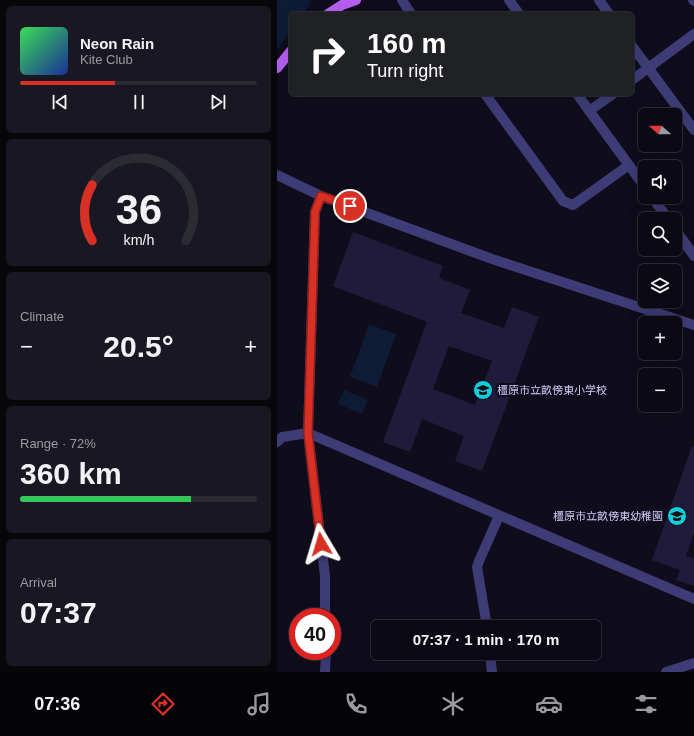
<!DOCTYPE html>
<html lang="en">
<head>
<meta charset="utf-8">
<style>
  body { margin:0; font-family:Arial,"Noto Sans JP",sans-serif; background:#191822; color:#f1f3f6; height:100vh; display:flex; flex-direction:column; font-size:15px; white-space:nowrap }
  * { box-sizing:border-box; margin:0 }
  p { font-size:13px; color:#9a9aa0 }
  .icon { flex:none; width:22px; height:22px; fill:none; stroke:currentColor; stroke-width:2; stroke-linecap:round; stroke-linejoin:round }
  .map { position:relative; flex:1; overflow:hidden }
  .panel { display:flex; flex-direction:column; gap:6px; padding:6px; background:#06060b; width:277px }
  .panel>* { flex:none }
  .guide { position:absolute; left:12px; top:12px; width:345px; height:84px; border-radius:6px; box-shadow:0 4px 16px #0002,0 0 0 1px #2b2b34; background:#202124; color:#fff; overflow:hidden }
  .needle { width:26px; rotate:291deg }
  .controls { position:absolute; left:361px; top:108px; display:grid; gap:8px }
  .controls a { display:grid; place-items:center; width:44px; height:44px; border-radius:6px; background:#0b0a14; box-shadow:0 4px 16px #0002,0 0 0 1px #2b2b34; font-size:20px }
  .speed { position:absolute; left:12px; top:608px; display:flex; gap:8px; font-size:20px; font-weight:700; text-align:center }
  .speed>* { display:grid; place-content:center; width:52px; height:52px; border-radius:50%; background:#0b0a14; box-shadow:0 4px 16px #0002,0 0 0 1px #2b2b34; line-height:1 }
  .speed .limit { border:6px solid #d22; background:#fff; color:#111 }
  .pin { position:absolute; display:grid; place-items:center; width:34px; height:34px; color:#fff; margin:-17px; border:2px solid #fff; border-radius:50%; box-shadow:0 1px 4px #0007 }
  .me { position:absolute; width:44px; margin:-22px; rotate:353deg; stroke-linejoin:round; filter:drop-shadow(0 0 3px #0008) }
  .turn { display:flex; align-items:center; gap:14px; height:84px; padding:0 12px; font-size:18px }
  .turn .icon { width:52px; height:52px; stroke-width:2.5 }
  .turn b { display:block; font-size:28px; line-height:34px }
  .big { font-size:30px; font-weight:600; line-height:1.1 }
  .panel .card { flex:1; display:flex; flex-direction:column; justify-content:center; gap:6px; min-width:0; padding:0 14px; border-radius:6px; background:#191822 }
  .panel .dial { align-items:center; gap:0 }
  .dial svg { height:104px; overflow:visible; fill:none; stroke:#2b2b34; stroke-width:7; stroke-linecap:round; text-anchor:middle }
  .dial text { fill:#f1f3f6; stroke:none }
  .song { display:flex; align-items:center; gap:12px }
  .cover { width:48px; height:48px; border-radius:6px; background:linear-gradient(135deg,hsl(130 70% 55%),hsl(230 70% 35%)) }
  .played { height:4px; border-radius:2px; background:linear-gradient(90deg,#d93025 40%,#2b2b34 40%) }
  .keys { display:flex; justify-content:space-around; direction:ltr }
  .heat { display:flex; justify-content:space-between; align-items:center; font-size:22px; direction:ltr }
  .charge { height:6px; border-radius:3px; background:linear-gradient(90deg,#34c759 72%,#2b2b34 0) }
  .trip { position:absolute; left:94px; top:620px; width:230px; height:40px; border-radius:6px; background:#0b0a14; box-shadow:0 4px 16px #0002,0 0 0 1px #2b2b34; font-weight:600; line-height:40px; text-align:center }
  .tabs { display:flex; height:64px; justify-content:space-around; align-items:center; background:#040408; color:#9a9aa0 }
  .tabs .icon { width:28px; height:28px }
  .tabs .on { color:#d93025 }
  .tabs b { font-size:18px; color:#f1f3f6 }
  main { display:flex; flex:1; min-height:0 }
  .map>svg:first-child { display:block }
</style>
</head>
<body>
<main>
<section class="panel">
<div class="card">
<div class="song"><i class="cover"></i><div><b>Neon Rain</b><p>Kite Club</p></div></div>
<div class="played"></div>
<div class="keys"><svg class="icon" aria-label="previous" viewBox="0 0 24 24"><path d="M18 5L8 12l10 7zM5 5v14"/></svg><svg class="icon" aria-label="pause" viewBox="0 0 24 24"><path d="M8 5v14M16 5v14"/></svg><svg class="icon" aria-label="next" viewBox="0 0 24 24"><path d="M6 5l10 7-10 7zM19 5v14"/></svg></div>
</div>
<div class="card dial"><svg viewBox="0 0 100 80">
<path d="M14 69A42 42 0 1 1 86 69"/>
<path d="M14 69A42 42 0 0 1 14 26" stroke="#d93025"/>
<text x="50" y="56" font-size="32" font-weight="700">36</text>
<text x="50" y="72" font-size="11">km/h</text>
</svg></div>
<div class="card"><p>Climate</p>
<div class="heat"><a>−</a><b class="big">20.5°</b><a>+</a></div>
</div>
<div class="card"><p>Range · 72%</p><b class="big">360 km</b><div class="charge"></div></div>
<div class="card"><p>Arrival</p><b class="big">07:37</b></div>
</section>
<div class="map">
<svg width="417" height="672" viewBox="0 0 417 672">
  <rect width="100%" height="100%" fill="#0f0d1b"/>
  <path fill="#0d1c34" d="M0,0h32l2,3 -8,11h-12v16l-14,20z
    M92,324l27,10 -19,53 -27,-10z
    M67,390l24,10 -6,14 -24,-10z"/>
  <path fill="#201b3a" fill-rule="evenodd" d="M76,232l90,34 -4,12 31,12 -9,23 43,15 8,-21 27,10 -57,154 -27,-10 9,-25 -42,-17 -12,33 -27,-10 44,-120 -94,-36zM172,346l43,15 -17,44 -42,-16z
    M415,446h2v86l-8,24 8,3v27l-18,-6 4,-10 -28,-10z"/>
  <g fill="none" stroke-linecap="round" stroke-linejoin="round">
    <path stroke="#3d3c76" stroke-width="10" d="M125,0l9,14
      M232,0l10,14
      M322,0l10,14
      M416,0l1,1
      M355,46l62,84
      M355,80l62,-46
      M208,94l78,107 10,4 56,-40
      M300,94l68,93
      M312,111l24,-17
      M0,175l44,21 171,63 202,66
      M44,196l-6,16 -7,221 17,143v41
      M375,197l16,22
      M398,229l19,27
      M0,442l5,-5 26,-4 386,166
      M210,627l-10,-60 2,-6 20,-45
      M213,653l2,19
      M48,672l1,-21
      M389,672l28,-9"/>
    <path stroke="#b65eef" stroke-width="10" d="M51,14l14,-9 14,-5
      M0,68l14,-17"/>
  </g>
  <g fill="none" stroke-linecap="round" stroke-linejoin="round">
    <g stroke="#8d1f18" stroke-width="10">
      <path id="route" d="M44,544l-13,-111 7,-221 6,-16 29,10"/>
    </g>
    <use href="#route" stroke="#d93025" stroke-width="7"/>
  </g>
  <defs>
    <g id="school-disc" transform="scale(1)"><circle r="9.5" fill="#15cddc" stroke="#0f0d1b"/><path d="M0-5L7-2L0 1L-7-2ZM-4 1L0 2.5L4 1V4Q0 6-4 4Z" fill="#111"/></g>
  </defs>
  <g fill-rule="evenodd">
    <use href="#school-disc" x="206" y="390"/>
    <use href="#school-disc" x="400" y="516"/>
  </g>
  <g text-anchor="middle" stroke-width="4" stroke-linejoin="round" paint-order="stroke">
    <g font-size="11" fill="#d0ccfa" stroke="#0f0d1b" text-anchor="start">
      <text x="220" y="394">橿原市立畝傍東小学校</text>
      <text x="386" y="520" text-anchor="end">橿原市立畝傍東幼稚園</text>
    </g>
  </g>
</svg>
<div class="controls">
<a><svg class="needle" viewBox="-14 -14 28 28"><path d="M0-13l5 13h-10z" fill="#e53935"/><path d="M0 13l5-13h-10z" fill="#9a9aa0"/></svg></a>
<a><svg class="icon" aria-label="sound" viewBox="0 0 24 24"><path d="M4 9h4l5-4v14l-5-4H4zM17 9q2 3 0 6"/></svg></a>
<a><svg class="icon" aria-label="search" viewBox="0 0 24 24"><circle cx="10" cy="10" r="6"/><path d="M15 15l6 6"/></svg></a>
<a><svg class="icon" aria-label="layers" viewBox="0 0 24 24"><path d="M12 4l9 5-9 5-9-5zM3 14l9 5 9-5"/></svg></a>
<a>+</a>
<a>−</a>
</div>
<div class="speed"><div class="limit">40</div></div>
<div class="pin" style="left:73px;top:206px;background:#d93025"><svg class="icon" aria-label="arrive" viewBox="0 0 24 24"><path d="M6 21V4h12l-3 4 3 4H6"/></svg></div>
<svg class="me" style="left:44px;top:544px" viewBox="-20 -20 40 40"><path d="M0-17L14 15 0 8-14 15z" fill="#d93025" stroke="#fff" stroke-width="4"/></svg>
<div class="trip">07:37 · 1 min · 170 m</div>
<div class="guide">
<div class="turn"><svg class="icon" aria-label="right" viewBox="0 0 24 24"><path d="M7 20v-9h11M14 6l5 5-5 5"/></svg><div><b>160 m</b>Turn right</div></div>
</div>
</div>
</main>
<nav class="tabs">
<b>07:36</b>
<svg class="icon on" aria-label="directions" viewBox="0 0 24 24"><path d="M12 3l9 9-9 9-9-9zM9 14v-3h6M13 9l2 2-2 2"/></svg>
<svg class="icon" aria-label="music" viewBox="0 0 24 24"><path d="M9 18V5l10-2v13"/><circle cx="6" cy="18" r="3"/><circle cx="16" cy="16" r="3"/></svg>
<svg class="icon" aria-label="phone" viewBox="0 0 24 24"><path d="M5 4h4l2 5-3 2q2 4 5 5l2-3 5 2v4C11 20 4 13 5 4z"/></svg>
<svg class="icon" aria-label="climate" viewBox="0 0 24 24"><path d="M12 3v18M4 7l16 10M4 17L20 7"/></svg>
<svg class="icon" aria-label="car" viewBox="0 0 24 24"><path d="M5 17H2v-5l4-1 3-4h7l3 4 3 1v5h-3M9 17h6M6 11h13"/><circle cx="7" cy="17" r="2"/><circle cx="17" cy="17" r="2"/></svg>
<svg class="icon" aria-label="filters" viewBox="0 0 24 24"><path d="M4 7h16M4 17h16"/><circle cx="9" cy="7" r="2"/><circle cx="15" cy="17" r="2"/></svg>
</nav>
</body>
</html>
